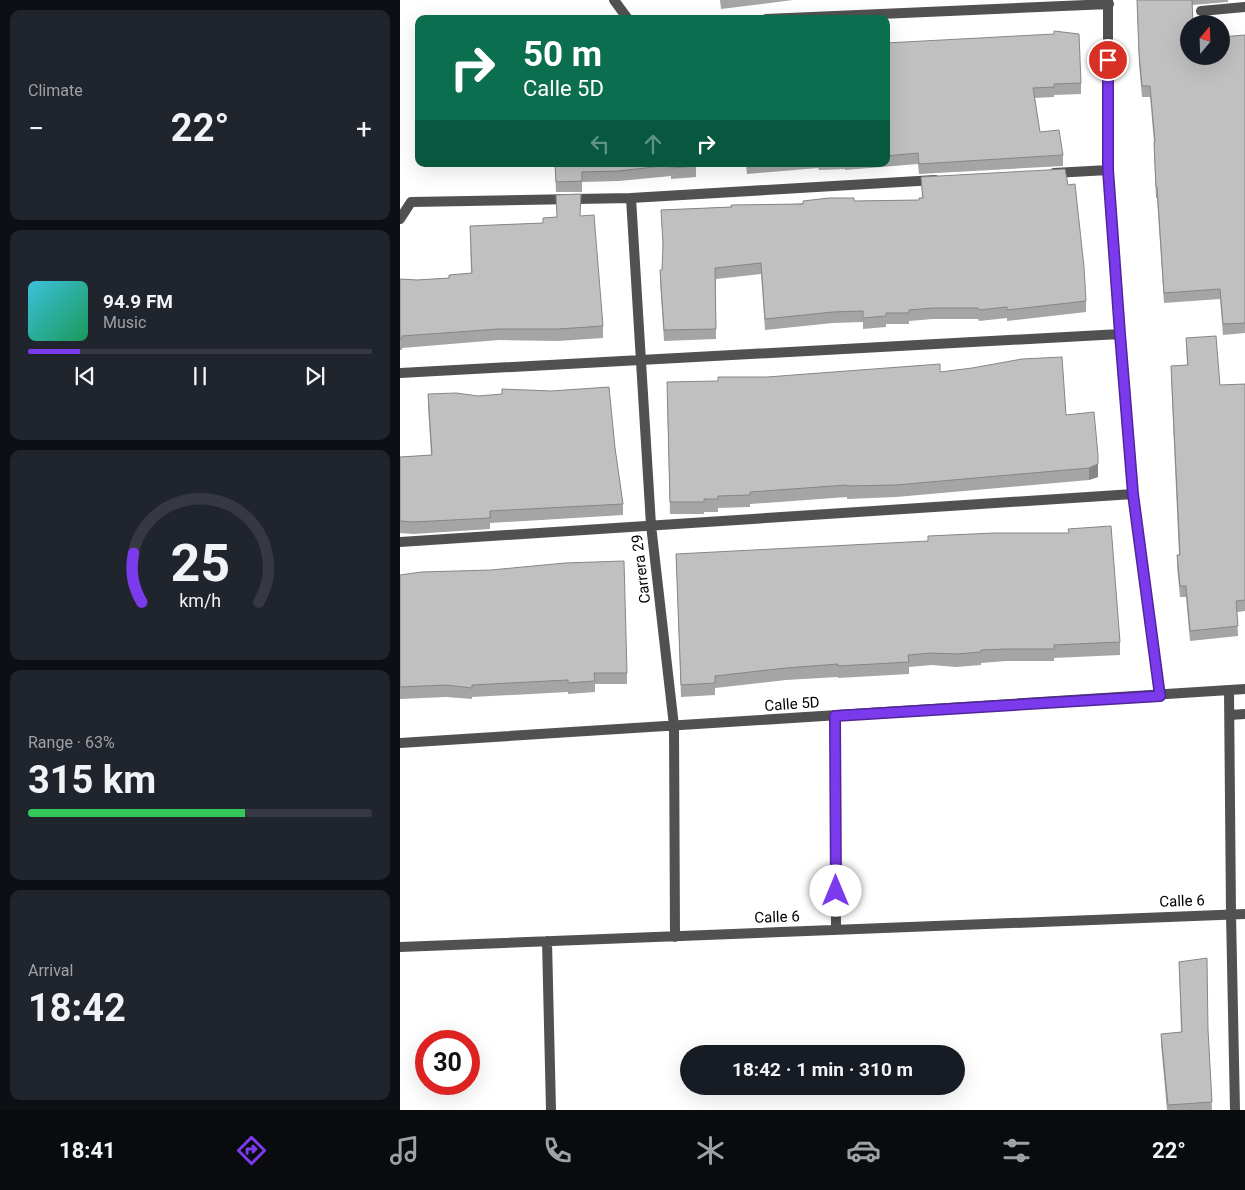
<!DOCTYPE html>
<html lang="en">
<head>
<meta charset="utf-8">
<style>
  body { margin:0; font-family:Roboto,sans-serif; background:#20242c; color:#f1f3f6; height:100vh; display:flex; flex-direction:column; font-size:19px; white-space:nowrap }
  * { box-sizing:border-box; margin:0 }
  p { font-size:16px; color:#9ea1a6 }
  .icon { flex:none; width:28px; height:28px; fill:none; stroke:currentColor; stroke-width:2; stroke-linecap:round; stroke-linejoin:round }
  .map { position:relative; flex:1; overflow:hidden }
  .panel { display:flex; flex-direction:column; gap:10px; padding:10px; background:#0d0f14; width:400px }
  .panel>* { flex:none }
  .top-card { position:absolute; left:15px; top:15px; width:475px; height:152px; border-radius:10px; box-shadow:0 5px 20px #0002; background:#0b6e4f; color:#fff; overflow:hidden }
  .needle { width:32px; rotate:19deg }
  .fabs { position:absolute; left:780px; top:15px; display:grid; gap:10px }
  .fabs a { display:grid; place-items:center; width:50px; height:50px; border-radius:50%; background:#171b24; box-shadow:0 5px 20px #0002; font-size:25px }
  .speed { position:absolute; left:15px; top:1030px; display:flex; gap:10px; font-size:25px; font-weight:700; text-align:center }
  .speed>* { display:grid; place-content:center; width:65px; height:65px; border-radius:50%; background:#171b24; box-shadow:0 5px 20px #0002; line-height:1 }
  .speed .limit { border:8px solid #d22; background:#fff; color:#111 }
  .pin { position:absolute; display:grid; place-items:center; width:42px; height:42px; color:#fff; margin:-21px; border:2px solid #fff; border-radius:50%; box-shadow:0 1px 5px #0007 }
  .me { position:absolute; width:55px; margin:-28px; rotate:0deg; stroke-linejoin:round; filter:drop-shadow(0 0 4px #0008) }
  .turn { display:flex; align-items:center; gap:18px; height:105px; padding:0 25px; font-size:22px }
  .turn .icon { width:65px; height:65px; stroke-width:2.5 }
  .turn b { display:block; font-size:35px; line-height:42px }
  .lanes { display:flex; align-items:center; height:48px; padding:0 25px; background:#0003; justify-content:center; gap:25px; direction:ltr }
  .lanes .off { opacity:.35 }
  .big { font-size:38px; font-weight:700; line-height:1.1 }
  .panel .widget { flex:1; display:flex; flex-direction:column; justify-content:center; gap:8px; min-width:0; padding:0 18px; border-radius:10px; background:#20242c }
  .panel .dial { align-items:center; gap:0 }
  .dial svg { height:130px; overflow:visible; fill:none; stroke:#363941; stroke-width:7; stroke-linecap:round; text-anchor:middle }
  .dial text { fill:#f1f3f6; stroke:none }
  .song { display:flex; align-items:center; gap:15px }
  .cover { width:60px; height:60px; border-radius:8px; background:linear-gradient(135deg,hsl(190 70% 55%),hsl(150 70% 35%)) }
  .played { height:5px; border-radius:2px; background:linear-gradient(90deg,#7c3aed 15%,#363941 15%) }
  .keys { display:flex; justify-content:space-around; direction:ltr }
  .heat { display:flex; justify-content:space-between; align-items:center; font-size:28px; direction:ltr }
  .charge { height:8px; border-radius:4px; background:linear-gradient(90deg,#34c759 63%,#363941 0) }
  .trip { position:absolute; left:280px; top:1045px; width:285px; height:50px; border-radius:25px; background:#171b24; box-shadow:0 5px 20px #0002; font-weight:700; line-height:50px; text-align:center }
  .dock { display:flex; height:80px; justify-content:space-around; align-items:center; background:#090b0e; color:#9ea1a6 }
  .dock .icon { width:35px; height:35px }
  .dock .current { color:#7c3aed }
  .dock b { font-size:22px; color:#f1f3f6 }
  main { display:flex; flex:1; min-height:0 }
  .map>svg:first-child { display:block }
</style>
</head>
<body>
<main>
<section class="panel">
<div class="widget"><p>Climate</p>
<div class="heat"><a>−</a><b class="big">22°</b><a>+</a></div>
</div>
<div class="widget">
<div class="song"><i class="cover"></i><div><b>94.9 FM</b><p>Music</p></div></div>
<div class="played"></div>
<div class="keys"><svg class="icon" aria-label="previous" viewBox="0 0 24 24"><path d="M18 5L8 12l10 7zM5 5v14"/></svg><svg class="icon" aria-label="pause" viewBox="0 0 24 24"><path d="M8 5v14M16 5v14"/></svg><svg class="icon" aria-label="next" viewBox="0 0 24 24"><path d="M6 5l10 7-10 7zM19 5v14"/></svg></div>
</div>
<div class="widget dial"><svg viewBox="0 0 100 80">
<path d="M14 69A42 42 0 1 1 86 69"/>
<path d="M14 69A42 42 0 0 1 9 39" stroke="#7c3aed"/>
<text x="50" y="56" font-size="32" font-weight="700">25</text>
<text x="50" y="72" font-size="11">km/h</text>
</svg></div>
<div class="widget"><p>Range · 63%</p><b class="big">315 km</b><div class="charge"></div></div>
<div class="widget"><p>Arrival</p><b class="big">18:42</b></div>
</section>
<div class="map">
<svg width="845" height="1110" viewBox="0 0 845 1110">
  <rect width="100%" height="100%" fill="#fff"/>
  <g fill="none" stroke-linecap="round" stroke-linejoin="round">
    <path stroke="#515151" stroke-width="10" d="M214,0l14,19
      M708,0v170l12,164 13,160 27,202
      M801,11l44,-4
      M366,19l343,-15
      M654,173l54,-3
      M231,198l20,327 23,201 1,211
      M0,219l11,-17 220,-4 304,-18
      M0,373l720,-39
      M0,542l733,-48
      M829,690l2,224 4,196
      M830,715l15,-1
      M435,716l1,214
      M0,743l845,-54
      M147,941l4,169
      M0,947l845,-33"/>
  </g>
  <path fill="#a5a5a5" d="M320,0h73l-72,9z
    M737,0h91v2l-36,3 -3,51 56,-21v298l-22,2 -3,-36 -56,4 -7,-105h-1l-2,-46v-10l-4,-45h-8l-3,-33z
    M486,43l195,40v11l-27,1v2l-19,1 5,34 23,23v11l-144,8 -1,-10 -73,6v-1l-26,1 -1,-2 -71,6 -1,-10h140z
    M155,164h141v13l-25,2v-3l-52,5 -37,1v10h-26z
    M521,177l165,124v11l-79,9v-3l-28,3 -1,-2h-45l-24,2v3h-23v3l-23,2v-7l-30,1 -68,7 -4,-56 -45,5v60l-52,2 -4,-60v-11h2l1,-20 -2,-40 193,-9 65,-1 3,-2z
    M181,216l22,110v12l-45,3 -59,-1 -97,8v2h-2v-71l17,1 32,-2 22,-5 -1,-47 73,-3z
    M786,338l34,47 25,-1v227l-8,1 1,24 -48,5 -4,-44h-6l-3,-31v-11h2l-8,-178v-11l16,-1z
    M540,372l126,43 32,53v9l-9,3 -193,17 -49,2v-2l-97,7v3l-32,1v4h-14v2h-34l-3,-119 100,-18z
    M28,394l187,54 8,56v11l-133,8v6l-77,5 -13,-1v-76l31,-2 -3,-49z
    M276,554l444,88v13l-66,3v3h-48l-25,2v2l-25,2 -24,-2 -23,2v7l-71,4v-1l-52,3 -71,8v7l-34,2z
    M0,575l227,98v11h-32v8l-27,2v-2l-96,5v2l-26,-2 -46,2z
    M779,962l29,68 4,80h-45l-6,-66v-10l20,-2z"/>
  <path fill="#868686" d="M698,455v22l-9,3v-12z"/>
  <path fill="#c0c0c0" stroke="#868686" d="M737,0h55l1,24h-4v32h32v-19l24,-2v288l-22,1 -3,-35 -56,4 -7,-106h-1l-2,-45h1l-5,-56h-8l-3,-33z
    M654,31l25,3 2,49 -27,1v3l-21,1 7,44 19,-2 4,25 -144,9 -1,-11 -32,3v-113l168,-9z
    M155,164h141v2l-25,2v-3l-52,6 -37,1v9l-26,1z
    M665,169l3,16 7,-1 9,83 2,34 -79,9v-3l-28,3 -1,-2h-45l-24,2v3h-23v3l-23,2v-7l-30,1 -68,7 -4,-56 -46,5 1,61 -52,1 -4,-60h2l1,-26 -2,-34 71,-3 -1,-2 72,-1v-3l26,-3h25v3l65,-1v-2h4l-2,-21z
    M181,194l-1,22 14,-1 9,111 -45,3h-59l-97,7v3h-2v-60l17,1 32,-2v-3l23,-2 -2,-47 73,-3v-5l14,-1 -1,-22z
    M816,336l4,49 25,-1v216l-9,1 2,25 -48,5 -4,-45h-6l-3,-31h3l-9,-189 17,-1 -2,-27z
    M662,357l4,58 28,-3 4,43v9l-9,4 -193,17 -49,1v-1l-97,7v3l-32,1v3h-14v3h-34l-3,-120 51,-1v-4h49l173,-13v8l32,-4 50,-9z
    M209,387l6,61 8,56 -133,7v7l-77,4 -13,-1v-64l32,-2 -4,-61 28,-1 22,3 24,-2v-5l49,2z
    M711,526l9,116 -66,3v4h-48l-25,1v2l-25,2 -24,-1 -24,2 1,7 -71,4v-2l-52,4 -71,8v7l-34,2 -5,-131 252,-13v-5l66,-3h75l-1,-4z
    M224,561l3,112h-33l1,8 -27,2v-3l-96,5v3l-26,-3 -46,2v-112l21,-3 70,-2 74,-7z
    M807,958l1,72 4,72 -44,3 -7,-71 21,-2 -3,-70z"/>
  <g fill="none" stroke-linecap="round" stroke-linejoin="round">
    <g stroke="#51269a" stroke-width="12">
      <path id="route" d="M436,891l-1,-175 325,-20 -27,-202 -13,-160 -12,-164v-110"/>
    </g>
    <use href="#route" stroke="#7c3aed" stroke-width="9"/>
  </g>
  <g text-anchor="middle" stroke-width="4" stroke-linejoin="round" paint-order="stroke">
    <g font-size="15" fill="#000" stroke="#fff">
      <text transform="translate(241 569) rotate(-97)" y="5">Carrera 29</text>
      <text transform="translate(392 704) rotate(-4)" y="5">Calle 5D</text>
      <text transform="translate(782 901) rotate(-2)" y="5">Calle 6</text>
      <text transform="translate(377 917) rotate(-2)" y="5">Calle 6</text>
    </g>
  </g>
</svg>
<div class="fabs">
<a><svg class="needle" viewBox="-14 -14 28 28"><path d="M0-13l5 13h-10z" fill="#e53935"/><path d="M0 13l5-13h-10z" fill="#9ea1a6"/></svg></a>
</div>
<div class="speed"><div class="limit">30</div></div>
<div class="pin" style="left:708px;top:60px;background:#d93025"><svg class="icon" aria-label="arrive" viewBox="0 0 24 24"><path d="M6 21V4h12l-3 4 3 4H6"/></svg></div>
<svg class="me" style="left:436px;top:891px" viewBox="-20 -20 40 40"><circle r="19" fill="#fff"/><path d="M0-13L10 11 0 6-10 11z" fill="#7c3aed"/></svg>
<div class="trip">18:42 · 1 min · 310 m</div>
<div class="top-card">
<div class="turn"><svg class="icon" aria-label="right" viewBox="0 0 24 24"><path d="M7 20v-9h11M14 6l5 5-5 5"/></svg><div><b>50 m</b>Calle 5D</div></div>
<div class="lanes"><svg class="icon off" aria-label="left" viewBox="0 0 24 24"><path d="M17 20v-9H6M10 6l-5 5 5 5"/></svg><svg class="icon off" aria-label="ahead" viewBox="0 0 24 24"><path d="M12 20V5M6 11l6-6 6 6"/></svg><svg class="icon" aria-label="right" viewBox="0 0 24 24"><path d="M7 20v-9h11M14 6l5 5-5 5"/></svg></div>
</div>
</div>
</main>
<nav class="dock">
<b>18:41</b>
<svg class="icon current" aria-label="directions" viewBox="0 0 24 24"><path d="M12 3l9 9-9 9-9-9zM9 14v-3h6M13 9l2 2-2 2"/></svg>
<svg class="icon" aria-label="music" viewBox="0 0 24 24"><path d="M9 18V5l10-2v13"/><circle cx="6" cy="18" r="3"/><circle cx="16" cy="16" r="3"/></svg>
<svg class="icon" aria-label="phone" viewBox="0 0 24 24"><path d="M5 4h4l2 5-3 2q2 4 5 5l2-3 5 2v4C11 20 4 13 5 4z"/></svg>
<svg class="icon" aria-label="climate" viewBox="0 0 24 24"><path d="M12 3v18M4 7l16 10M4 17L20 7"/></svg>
<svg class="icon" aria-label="car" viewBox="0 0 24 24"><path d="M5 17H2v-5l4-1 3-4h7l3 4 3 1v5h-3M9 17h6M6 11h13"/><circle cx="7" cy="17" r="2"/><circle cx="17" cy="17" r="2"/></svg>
<svg class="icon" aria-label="filters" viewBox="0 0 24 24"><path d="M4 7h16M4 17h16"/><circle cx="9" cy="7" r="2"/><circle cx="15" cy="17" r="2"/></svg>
<b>22°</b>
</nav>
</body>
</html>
